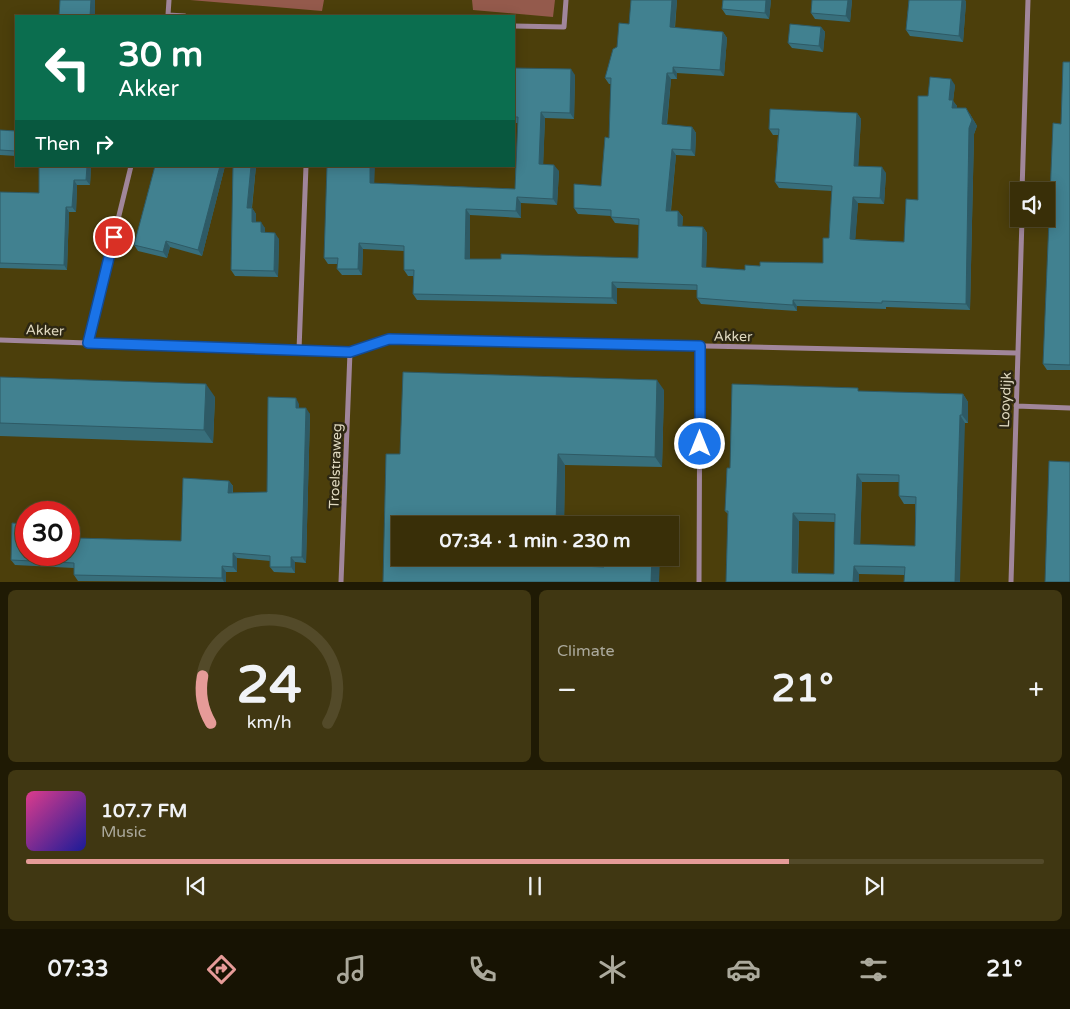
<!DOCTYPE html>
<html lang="en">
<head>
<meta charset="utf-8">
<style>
  body { margin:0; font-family:"Varela Round",sans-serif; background:#403712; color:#f1f3f6; height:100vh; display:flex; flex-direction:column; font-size:19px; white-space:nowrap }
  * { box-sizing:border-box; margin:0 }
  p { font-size:16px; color:#aba99c }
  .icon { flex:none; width:28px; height:28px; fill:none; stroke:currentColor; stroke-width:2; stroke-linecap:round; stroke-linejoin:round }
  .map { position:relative; height:582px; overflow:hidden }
  .drawer { display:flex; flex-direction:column; gap:8px; padding:8px; background:#1f1a04; flex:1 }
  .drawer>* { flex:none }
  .hud { position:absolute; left:15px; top:15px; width:500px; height:152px; border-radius:0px; box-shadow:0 2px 12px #0003,0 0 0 1px #534a29; background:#0b6e4f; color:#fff; overflow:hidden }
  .fabs { position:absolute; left:1010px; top:182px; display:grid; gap:10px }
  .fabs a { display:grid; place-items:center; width:45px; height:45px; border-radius:0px; background:#392f08; box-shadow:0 2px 12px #0003,0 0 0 1px #534a29; font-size:25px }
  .speed { position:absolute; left:15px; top:501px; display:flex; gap:10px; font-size:25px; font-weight:700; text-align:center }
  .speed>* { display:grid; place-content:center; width:65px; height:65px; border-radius:50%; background:#392f08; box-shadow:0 2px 12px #0003,0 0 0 1px #534a29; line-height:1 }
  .speed .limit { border:8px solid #d22; background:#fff; color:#111 }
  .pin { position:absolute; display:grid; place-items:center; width:42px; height:42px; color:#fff; margin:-21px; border:2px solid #fff; border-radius:50%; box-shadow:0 1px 5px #0007 }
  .me { position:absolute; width:55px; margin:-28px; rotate:0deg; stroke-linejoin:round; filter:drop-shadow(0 0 4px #0008) }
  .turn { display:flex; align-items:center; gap:18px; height:105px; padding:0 20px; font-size:22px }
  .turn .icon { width:65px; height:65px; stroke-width:2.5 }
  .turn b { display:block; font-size:35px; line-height:42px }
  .then { display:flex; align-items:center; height:48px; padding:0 20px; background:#0003; gap:10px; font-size:19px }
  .big { font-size:38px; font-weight:700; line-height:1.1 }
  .drawer .card { flex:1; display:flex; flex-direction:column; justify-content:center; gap:8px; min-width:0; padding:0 18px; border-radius:8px; background:#403712 }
  .drawer .dial { align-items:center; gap:0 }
  .dial svg { height:130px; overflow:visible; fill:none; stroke:#534a29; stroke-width:7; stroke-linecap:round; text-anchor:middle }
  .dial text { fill:#f1f3f6; stroke:none }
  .song { display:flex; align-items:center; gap:15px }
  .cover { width:60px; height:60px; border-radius:8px; background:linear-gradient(135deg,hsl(330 70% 55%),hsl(240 70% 35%)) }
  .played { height:5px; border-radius:2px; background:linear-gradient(90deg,#e69b98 75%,#534a29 75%) }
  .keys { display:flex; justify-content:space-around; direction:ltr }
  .heat { display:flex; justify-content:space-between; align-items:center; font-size:28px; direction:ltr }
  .drawer .tiles { flex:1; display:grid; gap:8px; grid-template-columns:1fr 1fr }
  .card:last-child { grid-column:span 2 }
  .trip { position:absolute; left:391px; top:516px; width:288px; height:50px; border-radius:0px; background:#392f08; box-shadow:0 2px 12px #0003,0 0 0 1px #534a29; font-weight:700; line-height:50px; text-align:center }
  .menu { display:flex; height:80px; justify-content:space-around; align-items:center; background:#171303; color:#aba99c }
  .menu .icon { width:35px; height:35px }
  .menu .on { color:#e69b98 }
  .menu b { font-size:22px; color:#f1f3f6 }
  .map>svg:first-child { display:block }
</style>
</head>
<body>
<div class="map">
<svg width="1070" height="582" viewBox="0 0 1070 582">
  <rect width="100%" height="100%" fill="#4c3f0b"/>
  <path fill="#945a4c" d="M190,0h134l-2,11z
    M472,0h83l-2,17 -80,-7z"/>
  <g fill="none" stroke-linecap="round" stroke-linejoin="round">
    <path stroke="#a1869b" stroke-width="5" d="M169,0l-1,15 17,1
      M514,26l50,1 2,-27
      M1022,191l6,-191
      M0,340l350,12 39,-13 628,14
      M88,343l43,-177
      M299,350l7,-184
      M1016,406l54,2
      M341,582l9,-230
      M699,582l1,-236
      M1011,582l11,-363"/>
  </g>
  <path fill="#386f7c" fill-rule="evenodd" d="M677,0l-2,28 48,4 4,6 -3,38 -47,-3v6h-6l-4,46 25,2 4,6 -1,23 -19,-1 -5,56h7l5,6 -1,9 21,1 4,6 -1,35 39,2 15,-4 63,-3 6,-25 3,-47 -53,-3 -4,-6 3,-47h-5l-4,-6 88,-16 4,6 -3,47 28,7 -2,31 -26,-1 -3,36 49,3 14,-42 10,-104 27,-11 -2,16 4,5v2l13,6 7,12 -3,8 -4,176 -84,-3v2l-89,-3v5l-45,-3 -51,-4 -4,-6v-8l-80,-2v16l-200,-4 -4,-6v-18h-5l-4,-6v-19l-41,-2 -1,26h-20l-5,-6 1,-5h-10l-4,-6 50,-75 141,6 3,-66h-4v-55l61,7 -1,44 -29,-1 -2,46 16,7 -2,34 -36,-2v15l-51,-3v44h31l137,-1 1,-33 -24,-2 -4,-6v-1l-33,-2 -4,-6 27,-22 8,-48 2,-54h-2l-4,-6 12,-31 12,-23z
    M723,0h48l-2,19 -43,-4 -4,-6z
    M852,0l-2,22 -35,-3 -4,-6z
    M909,0h56l1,2 -3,40 -53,-6 -4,-6z
    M821,27l4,5 -2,20 -31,-4 -4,-5z
    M1070,62v308h-23l-4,-6 18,-240z
    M0,130l16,1v25l-16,-1z
    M91,166l-1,19h-13l-1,27h-7l-2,58 -67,-2v-76l39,1z
    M155,166h70l-23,90 -32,-9 -3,11 -29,-7 -4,-6z
    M233,166h23l-4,42 4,6v8l9,6v5l14,6 -1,38 -43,-1 -4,-6z
    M0,377l215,20 -2,46 -213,-7z
    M664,390l-2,77 -97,-2 -1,60h-164l163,33v8l-180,16 17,-128z
    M861,391l102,3 5,8v21h-3l-60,152 -46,-1 -133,8 2,-68 -3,-3 5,-43zM862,482h37v14l5,8h11v42l-55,-1zM799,521l36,1 -1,52h-36z
    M299,404v4l11,6 -4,149 -11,-1v11l-21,-1 -4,-5v-6l-33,-3v14h-11v10l-148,-1 -4,-6v-7l-59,-3 -4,-5 15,-5 50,-22 4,5 101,3 48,-60 4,5v7l34,-1z"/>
  <path fill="#2e5a65" d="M91,0h4v16h-5z
    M672,0h5l-3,33 -4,-6z
    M766,0h5l-2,19 -4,-6z
    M848,0h4l-2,22 -4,-6z
    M962,0h3l1,2 -3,40 -4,-6z
    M821,27l4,5 -2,20 -4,-6z
    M723,32l4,6 -3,38 -4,-6z
    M673,67l4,6v6l-4,-6z
    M571,69l4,6 -1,44 -4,-6z
    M667,73l4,6 -5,51 -4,-6z
    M951,79l4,6 -2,16 4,5v8l-5,-6 -3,-8z
    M966,108l4,6 7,12 -3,8 -4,176 -4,-6z
    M541,112l4,6 -2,52 -4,-6z
    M857,113l4,6 -3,53 -4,-6z
    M692,127l4,6 -1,23 -4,-6z
    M672,149l4,6 -6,62 -4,-6z
    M554,165l5,6 -2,34 -4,-6z
    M87,166h4l-1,19 -4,-5z
    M220,166h5l-23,90 -4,-6z
    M251,166h5l-5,48 -4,-6z
    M370,166h5l-1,23 -4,-6z
    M882,167l4,6 -2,31 -4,-6z
    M74,180l3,5 -1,27 -4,-5z
    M517,197l4,6v15l-5,-7z
    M853,197l5,6 -3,42 -5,-6z
    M66,207l3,5 -2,58 -3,-5z
    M252,208l4,6v14l-4,-6z
    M466,209l4,6v50l-5,-6z
    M678,211l5,6 -1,15 -4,-6z
    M261,222l4,6v10l-4,-6z
    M703,227l4,6 -1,40 -4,-6z
    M275,233l4,6 -1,38 -4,-6z
    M166,241l4,6 -3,11 -4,-6z
    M359,243l4,6 -1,26 -4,-6z
    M612,282l5,6v16l-5,-6z
    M793,300l4,6v5l-4,-6z
    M657,380l7,10 -2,77 -7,-10z
    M206,384l9,13 -2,46 -9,-13z
    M963,394l5,8v21l-6,-8z
    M296,398l3,6v10l-3,-6z
    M306,408l4,6 -4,149 -4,-6z
    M960,415l5,8 -5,159h-5z
    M558,454l7,11 -1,60h-8z
    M857,474l5,8 -2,70 -6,-8z
    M229,481l4,5 -1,12 -4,-5z
    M793,513l6,8 -2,60 -5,-8z
    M233,553l4,5v14l-4,-5z
    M291,557l4,5v11l-4,-6z
    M555,558h8l-1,18 -7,-11z
    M652,558h8l-1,24h-8z
    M222,566l4,6v10h-2l-2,-4z
    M854,566l5,8v8h-6z"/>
  <path fill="#418190" stroke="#2e5a65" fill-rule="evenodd" d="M60,0h31l-1,16h-31z
    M631,0h41l-2,27 53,5 -3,38 -47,-3v6h-6l-5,51 30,3 -1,23 -19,-1 -6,62h12v15l25,1 -1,40 43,3v-5l15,1v-4l63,1v-25h6l3,-52 -57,-4 4,-53h-10l1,-20 87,4 -3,53 28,1 -2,31 -27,-1 -3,42 10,1 44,2 2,-43 12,1v-104h10l2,-19 21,2 -2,21h4l-1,8h14l6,12 -3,8 -3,176 -84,-3v2l-89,-3v5l-45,-3 -51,-4v-13l-85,-3v16l-199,-4 1,-24h-10v-24l-45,-3 -1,26h-21l1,-11h-14l3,-92h43v17l145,6 3,-72h-4v-49l57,1 -1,44 -29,-1 -2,52 15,1 -1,34 -36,-2 -1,14 -50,-2 -1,50h36v-5l137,4 1,-39 -28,-2v-7l-37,-2v-24l27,2 4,-49 4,1 2,-60h-6l8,-29 4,-2 2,-24 10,1z
    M723,0h43l-1,13 -43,-4z
    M812,0h36l-2,16 -35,-3z
    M909,0h53l-3,36 -53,-6z
    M790,24l31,3 -2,19 -31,-3z
    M1063,62h7v303l-27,-1 10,-241 8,1z
    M0,130l16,1v20l-16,-1z
    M39,166h48l-1,14h-12l-2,27h-6l-2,58 -64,-2v-71l39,1z
    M155,166h65l-22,84 -32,-9 -3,11 -29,-7z
    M233,166h18l-4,42h5v14h9v10l14,1 -1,38 -43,-1z
    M403,372l254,8 -2,77 -97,-3 -2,71h-156v33h155v7l49,2 1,-9h47l-1,24h-268l3,-128h14z
    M0,377l206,7 -2,46 -204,-7z
    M732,384l126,4v3l105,3 -1,21h-2l-5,167h-51l1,-15 -51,-1 -1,16h-127l2,-71h-3l2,-43h3zM857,474l42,1v21l17,1 -1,49 -61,-2zM793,513l42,1 -1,60 -42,-1z
    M268,397l28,1v10h10l-4,149h-11v10h-21v-11l-37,-3v14l-11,-1v12l-148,-3v-12l-63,-3 1,-37 14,1v31h43v-22h7v5l105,3 2,-63 46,3 -1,12 39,-1z
    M1049,461l21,1v120h-25z"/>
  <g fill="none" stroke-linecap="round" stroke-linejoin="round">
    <g stroke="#114b97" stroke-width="12">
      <path id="route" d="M114,237l-26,106 262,9 39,-13 311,7v98"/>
    </g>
    <use href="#route" stroke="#1a73e8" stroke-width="9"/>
  </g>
  <g text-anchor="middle" stroke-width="5" stroke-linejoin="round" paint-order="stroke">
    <g font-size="14" fill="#dfd8bf" stroke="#2d2712">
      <text transform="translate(45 330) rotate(2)" y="5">Akker</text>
      <text transform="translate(733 336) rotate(1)" y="5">Akker</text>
      <text transform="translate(1005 400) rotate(-88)" y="5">Looydijk</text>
      <text transform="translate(335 466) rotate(-88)" y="5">Troelstraweg</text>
    </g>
  </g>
</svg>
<div class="fabs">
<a><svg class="icon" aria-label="sound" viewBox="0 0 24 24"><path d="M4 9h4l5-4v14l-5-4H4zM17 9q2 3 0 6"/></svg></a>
</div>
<div class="speed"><div class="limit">30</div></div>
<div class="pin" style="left:114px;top:237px;background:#d93025"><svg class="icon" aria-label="arrive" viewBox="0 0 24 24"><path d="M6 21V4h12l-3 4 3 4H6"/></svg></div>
<svg class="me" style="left:700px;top:444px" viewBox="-20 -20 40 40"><circle r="17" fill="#1a73e8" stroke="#fff" stroke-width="3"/><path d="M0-11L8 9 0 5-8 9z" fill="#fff"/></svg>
<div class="trip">07:34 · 1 min · 230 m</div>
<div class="hud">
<div class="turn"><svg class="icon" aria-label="left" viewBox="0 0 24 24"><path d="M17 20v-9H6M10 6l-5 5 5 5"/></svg><div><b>30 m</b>Akker</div></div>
<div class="then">Then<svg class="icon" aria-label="right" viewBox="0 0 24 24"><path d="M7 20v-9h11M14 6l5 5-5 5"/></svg></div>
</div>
</div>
<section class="drawer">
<div class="tiles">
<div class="card dial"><svg viewBox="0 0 100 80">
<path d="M14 69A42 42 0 1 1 86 69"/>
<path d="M14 69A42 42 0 0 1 9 40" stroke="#e69b98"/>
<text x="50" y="56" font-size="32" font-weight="700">24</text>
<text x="50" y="72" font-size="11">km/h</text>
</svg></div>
<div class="card"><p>Climate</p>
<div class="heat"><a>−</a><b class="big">21°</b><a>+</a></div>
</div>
<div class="card">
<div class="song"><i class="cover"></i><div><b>107.7 FM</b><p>Music</p></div></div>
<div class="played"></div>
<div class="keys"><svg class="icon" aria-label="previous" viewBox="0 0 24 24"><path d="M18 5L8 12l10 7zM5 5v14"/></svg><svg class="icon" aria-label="pause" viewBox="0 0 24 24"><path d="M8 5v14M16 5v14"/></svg><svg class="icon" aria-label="next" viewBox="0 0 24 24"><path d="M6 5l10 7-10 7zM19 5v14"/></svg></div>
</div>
</div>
</section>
<nav class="menu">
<b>07:33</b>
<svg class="icon on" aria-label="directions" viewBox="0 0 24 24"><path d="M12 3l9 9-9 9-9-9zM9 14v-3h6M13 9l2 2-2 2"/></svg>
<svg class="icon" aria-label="music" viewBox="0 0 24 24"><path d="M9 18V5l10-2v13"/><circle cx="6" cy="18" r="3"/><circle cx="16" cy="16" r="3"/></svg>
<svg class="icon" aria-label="phone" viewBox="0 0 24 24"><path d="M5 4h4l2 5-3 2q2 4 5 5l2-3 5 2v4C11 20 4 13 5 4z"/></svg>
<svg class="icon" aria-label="climate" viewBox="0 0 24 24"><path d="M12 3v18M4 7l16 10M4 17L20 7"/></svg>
<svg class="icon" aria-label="car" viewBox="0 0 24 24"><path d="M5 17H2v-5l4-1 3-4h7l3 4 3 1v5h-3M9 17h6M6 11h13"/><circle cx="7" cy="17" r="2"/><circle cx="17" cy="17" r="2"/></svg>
<svg class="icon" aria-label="filters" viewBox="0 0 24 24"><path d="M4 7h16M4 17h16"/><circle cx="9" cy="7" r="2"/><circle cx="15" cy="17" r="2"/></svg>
<b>21°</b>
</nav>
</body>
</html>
